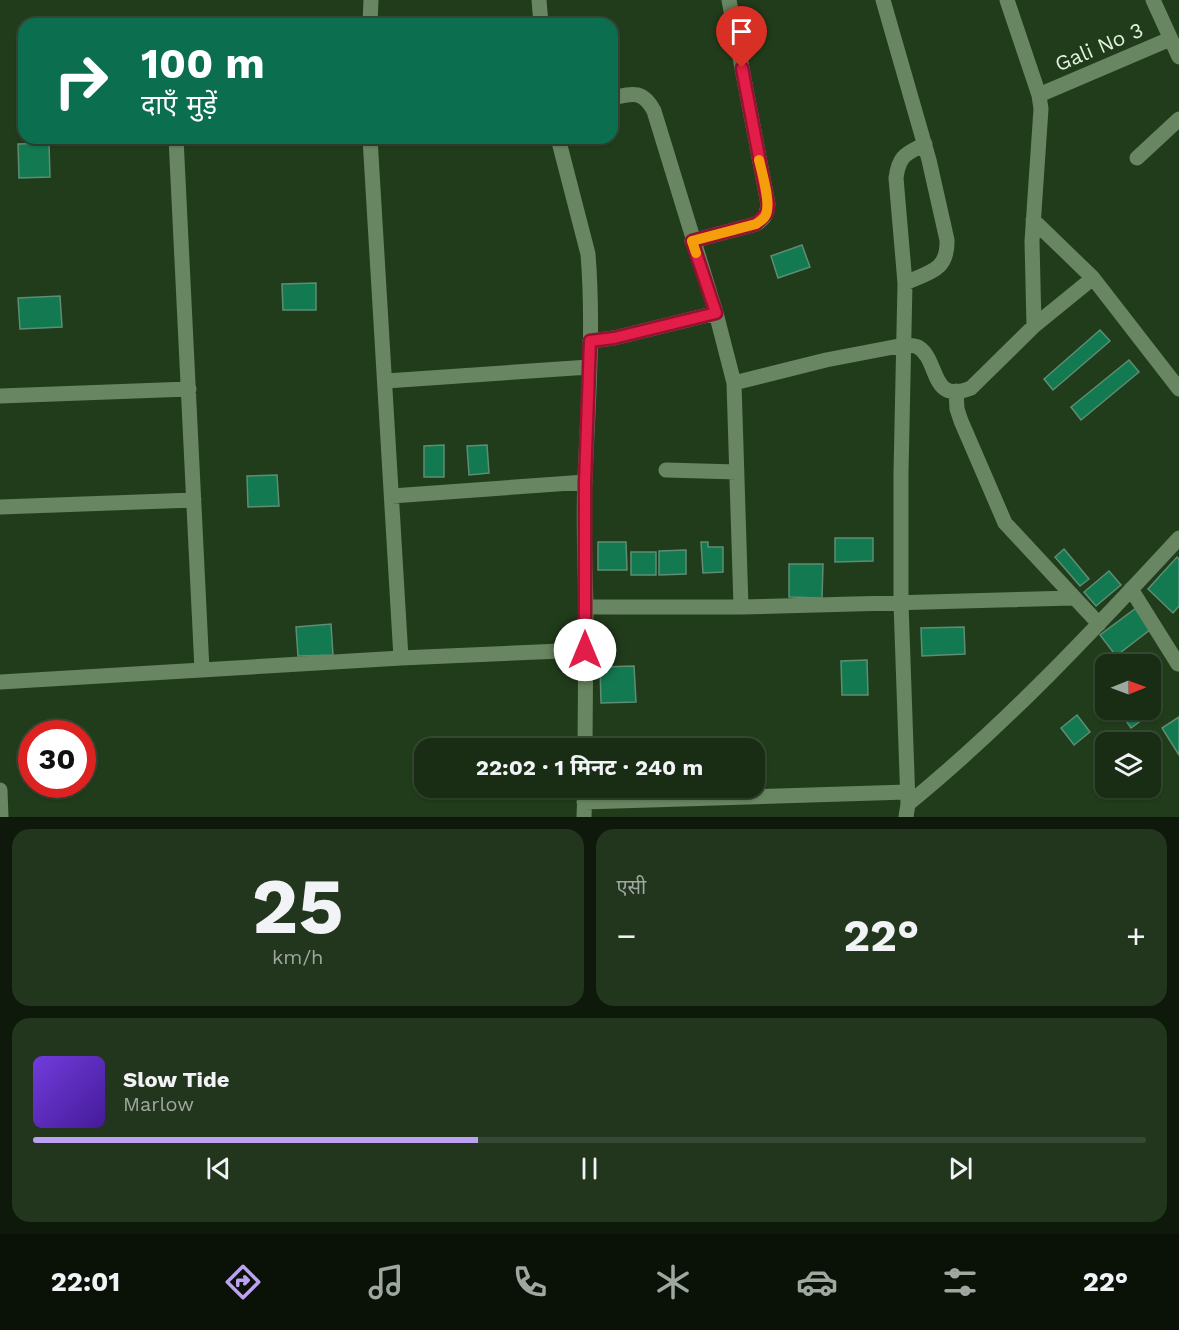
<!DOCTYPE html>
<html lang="hi">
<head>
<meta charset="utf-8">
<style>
  body { margin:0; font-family:"Work Sans","Noto Sans Devanagari",sans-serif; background:#22351d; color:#f1f3f6; height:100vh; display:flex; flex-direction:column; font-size:22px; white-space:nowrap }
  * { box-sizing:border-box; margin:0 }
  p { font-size:20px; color:#9fa8a0 }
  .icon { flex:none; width:33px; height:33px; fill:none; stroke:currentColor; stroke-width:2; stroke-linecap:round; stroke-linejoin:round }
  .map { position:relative; height:817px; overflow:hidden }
  .panel { display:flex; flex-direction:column; gap:12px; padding:12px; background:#0e190b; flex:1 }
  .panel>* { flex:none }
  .hud { position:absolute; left:18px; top:18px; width:600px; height:126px; border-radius:18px; box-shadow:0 2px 4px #0004,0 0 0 2px #374934; background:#0b6e4f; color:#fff; overflow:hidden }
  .needle { width:39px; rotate:89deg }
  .tools { position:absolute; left:1095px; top:654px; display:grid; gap:12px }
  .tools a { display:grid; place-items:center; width:66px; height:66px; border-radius:12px; background:#192d14; box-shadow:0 2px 4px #0004,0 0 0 2px #374934; font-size:30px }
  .speed { position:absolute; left:18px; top:720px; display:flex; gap:12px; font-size:30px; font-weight:700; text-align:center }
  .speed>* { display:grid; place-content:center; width:78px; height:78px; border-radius:50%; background:#192d14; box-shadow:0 2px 4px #0004,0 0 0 2px #374934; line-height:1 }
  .speed .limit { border:9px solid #d22; background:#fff; color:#111 }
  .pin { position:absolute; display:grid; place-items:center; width:51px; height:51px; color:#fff; margin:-62px -26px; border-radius:50% 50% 50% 0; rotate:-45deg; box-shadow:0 0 6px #0007 }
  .pin .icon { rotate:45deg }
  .me { position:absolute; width:66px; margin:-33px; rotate:0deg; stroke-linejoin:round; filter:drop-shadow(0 0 4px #0008) }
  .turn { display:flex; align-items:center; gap:21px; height:126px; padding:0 24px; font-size:27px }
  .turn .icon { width:78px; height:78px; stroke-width:2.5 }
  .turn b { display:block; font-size:42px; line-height:51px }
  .big { font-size:45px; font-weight:700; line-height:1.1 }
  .panel .widget { flex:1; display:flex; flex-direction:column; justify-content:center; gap:9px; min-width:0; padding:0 21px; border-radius:18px; background:#22351d }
  .panel .dial { align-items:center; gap:0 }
  .dial b { font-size:78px; line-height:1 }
  .song { display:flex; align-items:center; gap:18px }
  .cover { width:72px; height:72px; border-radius:9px; background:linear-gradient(135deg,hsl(260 70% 55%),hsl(260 70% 35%)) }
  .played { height:6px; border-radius:3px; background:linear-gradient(90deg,#bca0f2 40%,#374934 40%) }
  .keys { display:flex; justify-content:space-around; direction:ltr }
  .heat { display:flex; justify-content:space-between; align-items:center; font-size:33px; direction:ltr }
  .panel .tiles { flex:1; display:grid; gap:12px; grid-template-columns:1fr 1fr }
  .widget:last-child { grid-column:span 2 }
  .trip { position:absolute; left:414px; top:738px; width:351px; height:60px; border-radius:18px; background:#192d14; box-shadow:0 2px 4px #0004,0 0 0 2px #374934; font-weight:700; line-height:60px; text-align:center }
  .tabs { display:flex; height:96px; justify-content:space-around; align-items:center; background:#0a1208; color:#9fa8a0 }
  .tabs .icon { width:42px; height:42px }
  .tabs .current { color:#bca0f2 }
  .tabs b { font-size:27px; color:#f1f3f6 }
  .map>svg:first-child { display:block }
</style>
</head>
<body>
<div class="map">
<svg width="1179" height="817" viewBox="0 0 1179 817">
  <rect width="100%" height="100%" fill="#213c1b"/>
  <path fill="#137950" stroke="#5e8d73" stroke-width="1.5" d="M49,143l1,34 -31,1 -1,-34z
    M802,245l8,22 -32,11 -7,-22z
    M316,283v27h-33l-1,-26z
    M60,296l2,31 -42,2 -2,-31z
    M1100,330l10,11 -57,49 -9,-11z
    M1129,360l10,12 -58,48 -10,-13z
    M444,445v32h-20v-31z
    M487,445l2,28 -20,2 -2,-29z
    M277,475l2,31 -31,1 -1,-31z
    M835,538h38v23l-38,1z
    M598,542h28l1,28h-29z
    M701,542h7v5h15v25l-20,1z
    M1064,549l25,30 -9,7 -25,-29z
    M686,550v24l-27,1v-24z
    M631,552h25v23h-25z
    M1177,557l2,2v47l-6,7 -25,-24z
    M789,564h34l-1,34 -33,-1z
    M1109,571l12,14 -25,21 -12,-14z
    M1136,608l15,21 -35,27 -16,-21z
    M331,624l2,31 -35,1 -2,-29z
    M964,627l1,27 -43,2 -1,-28z
    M867,660l1,35h-26l-1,-34z
    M634,666l2,36 -35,1 -1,-36z
    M1124,710h16l6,7 -15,11 -11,-16z
    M1077,715l13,17 -16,13 -13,-17z
    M1179,717v38l-17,-27z
    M1150,733l12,19 -12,7v-17h-15z"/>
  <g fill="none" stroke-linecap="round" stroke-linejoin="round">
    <path stroke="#688661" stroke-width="15" d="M539,0l2,24
      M883,0l46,160 18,80c1,31 -18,32 -42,43
      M1007,0l32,95 2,14 -9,132 2,85
      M1153,0l26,57
      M370,24l1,-24
      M1039,95l131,-56
      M612,98c21,-5 31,-8 42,13l62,202 18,70 7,224
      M176,138l26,532
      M370,138l31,520
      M558,138l30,116c6,75 0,150 -3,224 -2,43 0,86 1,129h155l333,-9
      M1137,158l42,-39
      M1033,220l60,58 86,111
      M692,241l64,-17c9,-6 11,-10 12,-20l-39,-204
      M590,341l24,-3 102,-25
      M386,381l203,-14
      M734,383l92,-23 78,-15c5,0 9,0 14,2 22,13 11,58 53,41l63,-62 59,-48
      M956,391l1,18 4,12 44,102 94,101
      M0,396l189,-7
      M666,470l71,2
      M392,496l193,-14
      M0,507l194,-7
      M1131,589l47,75
      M0,682l401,-24 184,-8
      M585,748l1,-141
      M0,790l1,27
      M584,802l323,-10
      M908,804c98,-80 185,-173 271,-266
      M584,817l1,-29
      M906,817l2,-13 -7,-201v-130l4,-190 -9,-105c3,-23 10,-24 29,-34"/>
  </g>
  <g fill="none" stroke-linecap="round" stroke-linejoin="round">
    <g stroke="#92132f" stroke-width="15">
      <path id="route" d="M585,650v-168l5,-141 24,-3 102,-25 -24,-72 64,-17 11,-11 1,-9 -26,-136"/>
    </g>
    <use href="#route" stroke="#e11d48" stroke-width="10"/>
    <path stroke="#f59e0b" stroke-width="10" d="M696,253l-4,-12 64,-17c4,-3 9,-5 10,-10 5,-12 -4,-41 -7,-54"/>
  </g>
  <g text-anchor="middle" stroke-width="6" stroke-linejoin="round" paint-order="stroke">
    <g font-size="21" fill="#e3f3df" stroke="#213c1b">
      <text transform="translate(1099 47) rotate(-23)" y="7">Gali No 3</text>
    </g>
  </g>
</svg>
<div class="tools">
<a><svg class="needle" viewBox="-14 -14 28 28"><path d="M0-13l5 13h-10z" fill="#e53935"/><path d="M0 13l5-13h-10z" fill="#9fa8a0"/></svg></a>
<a><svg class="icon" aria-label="layers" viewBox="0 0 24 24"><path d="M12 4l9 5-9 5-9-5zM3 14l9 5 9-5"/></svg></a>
</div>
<div class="speed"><div class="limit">30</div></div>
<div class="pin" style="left:742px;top:68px;background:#d93025"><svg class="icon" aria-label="arrive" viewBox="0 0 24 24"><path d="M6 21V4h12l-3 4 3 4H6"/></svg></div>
<svg class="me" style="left:585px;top:650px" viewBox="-20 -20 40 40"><circle r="19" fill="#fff"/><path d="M0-13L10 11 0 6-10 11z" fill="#e11d48"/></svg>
<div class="trip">22:02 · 1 मिनट · 240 m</div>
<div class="hud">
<div class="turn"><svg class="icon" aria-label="right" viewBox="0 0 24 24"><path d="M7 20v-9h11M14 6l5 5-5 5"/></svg><div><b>100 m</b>दाएँ मुड़ें</div></div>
</div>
</div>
<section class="panel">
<div class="tiles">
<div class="widget dial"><b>25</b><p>km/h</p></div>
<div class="widget"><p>एसी</p>
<div class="heat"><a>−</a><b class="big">22°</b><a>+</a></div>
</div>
<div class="widget">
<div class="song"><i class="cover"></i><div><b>Slow Tide</b><p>Marlow</p></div></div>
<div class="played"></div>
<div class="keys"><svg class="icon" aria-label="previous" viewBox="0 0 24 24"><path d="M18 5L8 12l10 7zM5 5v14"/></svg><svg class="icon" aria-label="pause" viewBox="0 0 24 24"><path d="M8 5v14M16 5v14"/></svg><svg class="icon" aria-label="next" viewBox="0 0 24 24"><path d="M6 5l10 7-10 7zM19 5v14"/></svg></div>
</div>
</div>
</section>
<nav class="tabs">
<b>22:01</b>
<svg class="icon current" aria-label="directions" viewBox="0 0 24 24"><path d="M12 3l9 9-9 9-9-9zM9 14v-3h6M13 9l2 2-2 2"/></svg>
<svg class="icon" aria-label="music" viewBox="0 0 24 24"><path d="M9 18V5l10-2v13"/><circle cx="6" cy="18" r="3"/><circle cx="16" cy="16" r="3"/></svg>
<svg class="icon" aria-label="phone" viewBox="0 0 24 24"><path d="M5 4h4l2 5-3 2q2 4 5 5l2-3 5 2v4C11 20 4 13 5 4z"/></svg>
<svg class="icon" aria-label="climate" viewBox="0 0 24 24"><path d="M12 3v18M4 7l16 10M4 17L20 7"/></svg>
<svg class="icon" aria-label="car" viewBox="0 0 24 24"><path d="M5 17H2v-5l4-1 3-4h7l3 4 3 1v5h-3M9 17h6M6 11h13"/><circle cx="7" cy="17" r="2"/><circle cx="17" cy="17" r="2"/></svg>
<svg class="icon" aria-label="filters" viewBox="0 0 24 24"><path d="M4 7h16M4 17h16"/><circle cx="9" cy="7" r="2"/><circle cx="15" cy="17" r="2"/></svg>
<b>22°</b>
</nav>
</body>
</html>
